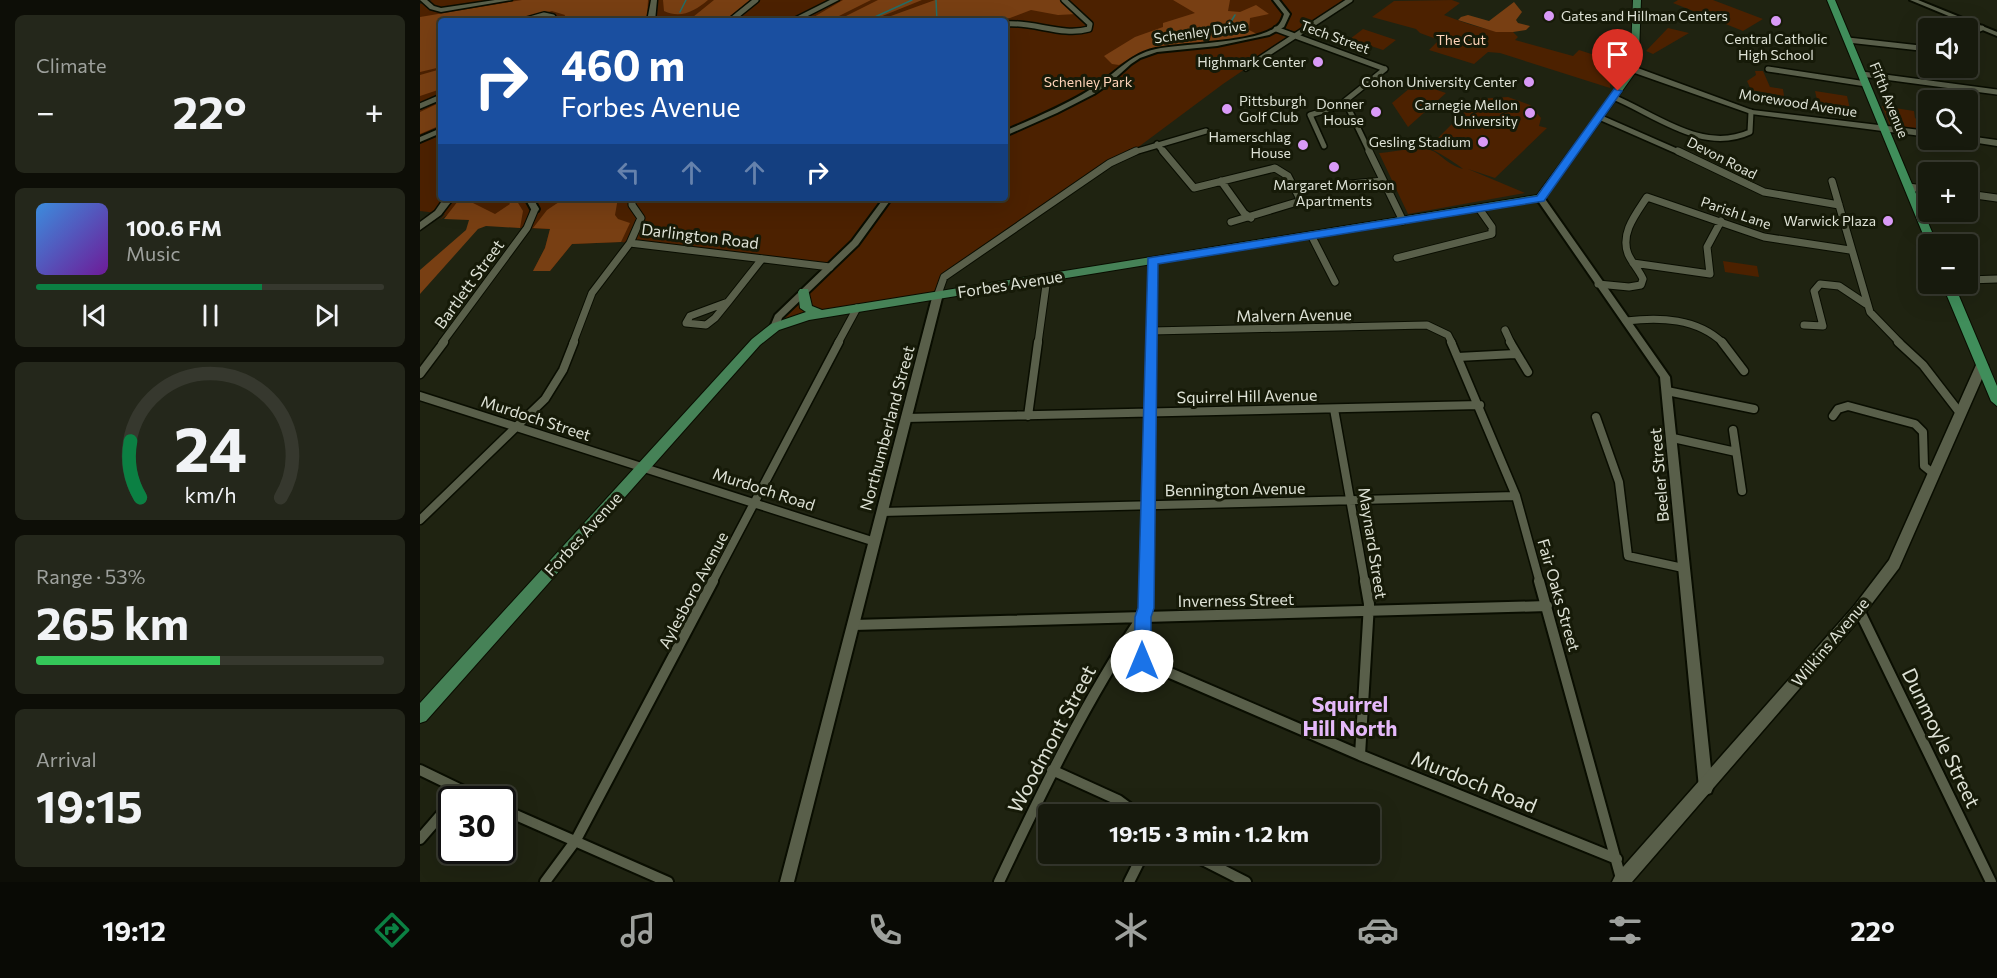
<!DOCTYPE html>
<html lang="en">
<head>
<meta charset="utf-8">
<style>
  body { margin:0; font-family:Commissioner,sans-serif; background:#24271b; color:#f1f3f6; height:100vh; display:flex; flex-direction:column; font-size:22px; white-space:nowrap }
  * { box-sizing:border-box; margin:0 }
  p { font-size:20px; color:#9ea19d }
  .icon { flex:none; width:33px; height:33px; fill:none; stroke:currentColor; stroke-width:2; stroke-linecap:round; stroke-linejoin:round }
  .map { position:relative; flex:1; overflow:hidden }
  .sheet { display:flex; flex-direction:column; gap:15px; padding:15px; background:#0d0e07; width:420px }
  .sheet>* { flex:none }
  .guide { position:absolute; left:18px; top:18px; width:570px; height:183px; border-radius:6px; box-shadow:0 6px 24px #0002,0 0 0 2px #36382e; background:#1a4fa0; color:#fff; overflow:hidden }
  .tools { position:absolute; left:1498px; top:18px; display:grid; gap:12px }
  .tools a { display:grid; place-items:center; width:60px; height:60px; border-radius:6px; background:#171a0d; box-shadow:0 6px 24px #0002,0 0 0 2px #36382e; font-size:30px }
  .speed { position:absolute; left:18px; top:786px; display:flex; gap:12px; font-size:30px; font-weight:700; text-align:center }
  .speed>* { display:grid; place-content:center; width:78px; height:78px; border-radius:50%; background:#171a0d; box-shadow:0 6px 24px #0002,0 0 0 2px #36382e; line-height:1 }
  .speed .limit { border:3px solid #111; border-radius:9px; background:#fff; color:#111 }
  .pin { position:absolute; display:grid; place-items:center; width:51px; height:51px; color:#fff; margin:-62px -26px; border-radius:50% 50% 50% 0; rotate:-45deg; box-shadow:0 0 6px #0007 }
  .pin .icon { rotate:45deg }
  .me { position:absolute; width:66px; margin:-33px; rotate:0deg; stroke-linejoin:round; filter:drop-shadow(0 0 4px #0008) }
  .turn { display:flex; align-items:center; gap:21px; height:126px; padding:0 24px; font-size:27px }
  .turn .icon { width:78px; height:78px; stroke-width:2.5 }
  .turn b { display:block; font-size:42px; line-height:51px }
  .lanes { display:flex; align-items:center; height:57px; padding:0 24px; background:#0003; justify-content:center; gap:30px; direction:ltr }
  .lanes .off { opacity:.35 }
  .big { font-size:45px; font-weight:700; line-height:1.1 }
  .sheet .card { flex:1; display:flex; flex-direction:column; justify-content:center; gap:9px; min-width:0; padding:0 21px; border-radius:9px; background:#24271b }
  .sheet .dial { align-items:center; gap:0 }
  .dial svg { height:156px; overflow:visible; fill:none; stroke:#36382e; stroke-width:7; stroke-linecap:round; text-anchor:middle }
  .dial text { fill:#f1f3f6; stroke:none }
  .song { display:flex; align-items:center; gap:18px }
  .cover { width:72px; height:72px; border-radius:9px; background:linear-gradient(135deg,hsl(210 70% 55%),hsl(280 70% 35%)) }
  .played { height:6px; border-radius:3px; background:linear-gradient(90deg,#0b8043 65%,#36382e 65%) }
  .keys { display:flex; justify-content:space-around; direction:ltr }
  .heat { display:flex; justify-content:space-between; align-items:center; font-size:33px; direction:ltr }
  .charge { height:9px; border-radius:4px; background:linear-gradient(90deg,#34c759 53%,#36382e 0) }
  .trip { position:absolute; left:618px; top:804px; width:342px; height:60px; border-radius:6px; background:#171a0d; box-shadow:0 6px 24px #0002,0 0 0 2px #36382e; font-weight:700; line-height:60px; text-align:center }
  .tab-bar { display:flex; height:96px; justify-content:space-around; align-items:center; background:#090a05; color:#9ea19d }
  .tab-bar .icon { width:42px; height:42px }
  .tab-bar .current { color:#0b8043 }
  .tab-bar b { font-size:27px; color:#f1f3f6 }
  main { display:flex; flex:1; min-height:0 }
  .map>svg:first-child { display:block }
</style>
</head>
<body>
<main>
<section class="sheet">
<div class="card"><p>Climate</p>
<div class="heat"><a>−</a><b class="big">22°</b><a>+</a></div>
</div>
<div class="card">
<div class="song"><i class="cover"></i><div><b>100.6 FM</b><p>Music</p></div></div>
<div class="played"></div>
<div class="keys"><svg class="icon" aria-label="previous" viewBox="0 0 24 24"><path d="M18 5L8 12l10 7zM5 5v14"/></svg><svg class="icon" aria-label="pause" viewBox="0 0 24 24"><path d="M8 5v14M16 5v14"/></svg><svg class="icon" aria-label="next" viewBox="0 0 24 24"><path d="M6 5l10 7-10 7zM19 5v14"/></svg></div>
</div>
<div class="card dial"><svg viewBox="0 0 100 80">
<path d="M14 69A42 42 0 1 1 86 69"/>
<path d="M14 69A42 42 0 0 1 9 40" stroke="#0b8043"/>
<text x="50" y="56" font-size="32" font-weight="700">24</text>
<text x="50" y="72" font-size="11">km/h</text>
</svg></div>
<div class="card"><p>Range · 53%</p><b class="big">265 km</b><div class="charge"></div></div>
<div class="card"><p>Arrival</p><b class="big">19:15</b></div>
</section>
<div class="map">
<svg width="1577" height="882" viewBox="0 0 1577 882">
  <rect width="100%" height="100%" fill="#1f2311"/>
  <path fill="#4c2100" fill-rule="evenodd" d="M12,0h915l-124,84 -94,70 -185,122 -6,18 -131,22 -32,11 1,-7 54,-52 -209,-26 -49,2 -22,27h-17l12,-23 5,-19 -30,-1 -73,-13 -7,5 5,-6 -25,-3v-207zM21,21h564v177h-564z
    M1032,0l8,3 -16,12c21,8 44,17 69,17l5,5 -3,3 58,16 6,-6 28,9 -2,3 16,7 -11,15v4l-110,-35 -12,-1 -14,12 -45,-14 10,-10 -19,-7 -4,-4 -44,-12 22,-16z
    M1258,0h35l50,19 -20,12 -70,-28z
    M1248,28l21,5 -36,21 -7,-3z
    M943,29l33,11 -13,10 -33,-11z
    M1335,71h8l7,16 13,2 1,7 -33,-6 -4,-9 9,-6z
    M996,83l30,10 -38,34 -16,-24z
    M1395,91l32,5 3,13 -32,-5z
    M1088,97l22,8 11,13 -2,8 8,2 -52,50 -27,-9 57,24 -117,21 -29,-61c13,-1 46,-8 56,-1 10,7 15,13 28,17 -3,-3 -29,-20 -35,-21l49,-49z
    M1462,106l32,5 1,7 6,4 4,9 -35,-5z
    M1303,261l34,5 2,11 -34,-5z"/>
  <path fill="#783f13" d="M102,0h126l-1,19 -84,2 2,-6 -13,-4 -46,10h-65v46l-21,5v-55z
    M243,0h45c-13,11 -27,19 -44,11z
    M294,0h37l-27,21h-36z
    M423,0h28l-42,21h-22z
    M458,0h44l-52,21h-34z
    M515,0h126l16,14 -19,1 -27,-5 -21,8 -26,3h-107z
    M753,0h57l-2,11 12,1 16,-7 13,9 -19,4 -1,12 8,4 -4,1 -32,7 -58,4 -24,7 -20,12 -7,-1 -8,-8 31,-19 28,-10v-4l32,-10z
    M1094,2l8,10 -6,8 2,3 12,3 -4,4 -13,2h-17l-38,-12 3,-3 7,-2 21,6z
    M21,69v20l-21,7v-21z
    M21,102v23l-21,9v-22z
    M43,198l32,16 15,-10 -4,-6h9l8,13 -3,17 -34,-2 -8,3 -58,65v-24l46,-40 3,-10 -25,-1 14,-18z
    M145,198h53l-3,17 3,4 12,4 -9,19 -49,2 -22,27h-17l12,-23 5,-19 -17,-1 14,-18z"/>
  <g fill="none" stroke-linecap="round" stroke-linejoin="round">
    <path stroke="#246d66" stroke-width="1.5" d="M516,0l1,21
      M260,12l6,-12
      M446,21l46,-21
      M752,39l55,-11 8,-13"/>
    <g stroke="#090d00" stroke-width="8">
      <path id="minor-far3" d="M103,21l21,-6 9,2 1,4
        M310,21l26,-21
        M585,24c28,-3 57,13 84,5l1,-5 -26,-24
        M856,29l109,40
        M1548,34l14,-6
        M1428,40l81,9
        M826,68l104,-68
        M1348,69l98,15
        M1442,74l135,18
        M1193,97c42,17 89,57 137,35l1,-20
        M0,106l21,-9
        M1179,117l82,36
        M737,144l7,9
        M904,146l-14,-31 36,-11
        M711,153l75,-22
        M950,153l-25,-52 40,-32"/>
    </g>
    <g stroke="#090d00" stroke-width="9">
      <path id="minor-far2" d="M743,151l31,37 81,-20 13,8 12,23 -3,3 -66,20
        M949,151l34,70
        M1258,151l86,41 75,13
        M801,181l23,32 7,5
        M1412,181l38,131 30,31
        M908,186l55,-5
        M1489,187l20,3
        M1548,194l29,4
        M891,235l24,47
        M210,243l200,24
        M977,258l95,-24v-7l-12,-17
        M1213,263l77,11 -3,-27 14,-26
        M1548,280l29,-1
        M1178,284l31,3 12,-2 2,-6c-4,-9 -11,-16 -15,-25 -8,-21 8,-40 19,-57l117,40 86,13
        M518,294l6,-17 166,-114 26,-12
        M308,302l-13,16 -9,7 -20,-2 4,-7z
        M308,302l34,-43
        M1206,321c34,-4 71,-3 97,22
        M1384,325l19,1 -9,-35 6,-7 19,2 27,18
        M1085,330l6,13
        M731,331l276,-6 21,10 4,8
        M22,343l85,-115 8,-19
        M153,343l19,-50 38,-50 11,-25 -9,-13v-7
        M418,343l19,-35
        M618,343l9,-65
        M731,343l1,-82"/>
    </g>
    <g stroke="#090d00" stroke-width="11">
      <path id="minor-far1" d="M1031,342l65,154 24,87
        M1090,342l18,30
        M1302,342l22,29
        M1478,342l25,23 37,48
        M1038,357l57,-3
        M0,374l24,-32
        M1247,391l87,18
        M0,396l455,146
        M914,409l31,174
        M608,416l10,-74
        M1413,416l5,-7 10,-3 67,18 8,8 1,34 10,8
        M1176,417l23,65 9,74 55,12
        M486,418l574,-13
        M1313,430l9,61
        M1253,438l63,14
        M462,512l634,-16
        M0,520l125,-121 18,-29 11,-28
        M292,583l127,-241
        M726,583l5,-241"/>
    </g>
    <g stroke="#090d00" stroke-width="14">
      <path id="minor" d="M1119,581l83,301
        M1439,610l132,272
        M433,625l694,-19
        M699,651l241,104 257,104
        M722,661l4,-80
        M940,755l9,-151 -4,-23
        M0,770l62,30
        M632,770l66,30 19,14
        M82,809l166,73
        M0,839l32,-37
        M771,854l55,28
        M125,882l31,-42 137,-259
        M579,882c43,-91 87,-182 143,-265
        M709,882l14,-28"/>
    </g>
    <g stroke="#090d00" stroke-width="4">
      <path id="tertiary" d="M853,0h6l11,14 -6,13 -15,8 -52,11 -60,6 -17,6 -9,6 -21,19 -16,11 -37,19 -52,23v-5c29,-13 59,-25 86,-42 24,-14 37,-34 65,-40 26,-6 109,-5 124,-26 2,-3 3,-6 4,-9z
        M1490,0h8l79,32v4z
        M21,128v5l-21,9v-5z
        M1117,196h6l127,181 43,411 -2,5 -5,2 -5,-2 -2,-5 -39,-411 -124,-179z
        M105,198h8l6,11 -1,2h-6z
        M464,198h8l-34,47 -76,73 -4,11h-6l-2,-2 5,-12 77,-74z
        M518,291l5,3 -149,588h-14l153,-588z"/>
    </g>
    <g stroke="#090d00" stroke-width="3">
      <path id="secondary" d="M0,0h7l7,6 7,2 54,-8h17l-71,12 -11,-3z
        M231,0h6l-2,21h-8z
        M410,0h9l-41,21h-10z
        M1209,67h6l117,43 177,21v6l-178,-23 -122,-43z
        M1548,136l29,4v6l-32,-5 -1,-1h4z
        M24,198h10l-13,17 -21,15v-8l15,-11z
        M1562,361l6,4 -89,203 -35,46 -232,268h-20l3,-6 239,-270 35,-46 87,-195z"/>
    </g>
    <g stroke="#090d00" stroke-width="2">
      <path id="primary" d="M1213,0h8l-2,52 -4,21 -91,127 -735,120 -30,10 -19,15 -334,376 -6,2v-20l332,-364 19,-15 35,-12 -6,-4 -2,-16 2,-3h8l4,17 10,4 715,-115 90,-122 4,-21z"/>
    </g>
    <g stroke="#090d00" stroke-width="2">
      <path id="trunk" d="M1407,0h8l102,244h-8v3l-2,-3z
        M1522,284h12l43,102v20l-6,-5z"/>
    </g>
    <use href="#minor-far3" stroke="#595f4a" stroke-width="5"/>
    <use href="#minor-far2" stroke="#595f4a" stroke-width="7"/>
    <use href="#minor-far1" stroke="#595f4a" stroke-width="8"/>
    <use href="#minor" stroke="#595f4a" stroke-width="10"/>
    <use href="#tertiary" fill="#595f4a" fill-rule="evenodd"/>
    <use href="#secondary" fill="#595f4a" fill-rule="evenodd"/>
    <use href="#primary" fill="#468257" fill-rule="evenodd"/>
    <use href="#trunk" fill="#408e5b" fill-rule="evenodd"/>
  </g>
  <path fill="#1a73e8" stroke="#114b97" stroke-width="1.5" d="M1194,89l8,2 -78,110 -386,63 -4,344 -3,9v44l-3,5 -6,2 -5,-2 -3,-5 1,-44 3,-9 10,-350 389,-62z"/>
  <g fill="#d99af7" stroke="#161a08" stroke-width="2">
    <circle cx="1129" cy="16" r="6"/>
    <circle cx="1356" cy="21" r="6"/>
    <circle cx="898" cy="62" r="6"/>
    <circle cx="1109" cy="82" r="6"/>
    <circle cx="807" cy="109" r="6"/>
    <circle cx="956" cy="112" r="6"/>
    <circle cx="1110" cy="113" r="6"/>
    <circle cx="1063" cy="142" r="6"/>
    <circle cx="883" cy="145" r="6"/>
    <circle cx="914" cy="167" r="6"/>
    <circle cx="1468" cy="221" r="6"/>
  </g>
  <g text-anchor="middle" stroke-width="6" stroke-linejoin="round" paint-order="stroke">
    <g font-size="14" fill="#dee2d6" stroke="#161a08" text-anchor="end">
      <text x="1141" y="21" text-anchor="start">Gates and Hillman Centers</text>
      <text x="1356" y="44" text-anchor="middle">Central Catholic<tspan x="1356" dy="16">High School</tspan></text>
      <text x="886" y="67">Highmark Center</text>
      <text x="1097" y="87">Cohon University Center</text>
      <text x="819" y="106" text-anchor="start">Pittsburgh<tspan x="819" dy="16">Golf Club</tspan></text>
      <text x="944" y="109">Donner<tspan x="944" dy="16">House</tspan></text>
      <text x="1098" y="110">Carnegie Mellon<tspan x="1098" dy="16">University</tspan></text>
      <text x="871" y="142">Hamerschlag<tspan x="871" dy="16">House</tspan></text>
      <text x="1051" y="147">Gesling Stadium</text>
      <text x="914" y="190" text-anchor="middle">Margaret Morrison<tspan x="914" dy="16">Apartments</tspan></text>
      <text x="1456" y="226">Warwick Plaza</text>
    </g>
    <g font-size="14" fill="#dee2d6" stroke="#161a08">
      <text transform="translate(780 32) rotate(-8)" y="5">Schenley Drive</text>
      <text transform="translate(915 37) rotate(20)" y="5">Tech Street</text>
      <text transform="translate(1469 100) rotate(68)" y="5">Fifth Avenue</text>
      <text transform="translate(1378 103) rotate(9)" y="5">Morewood Avenue</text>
      <text transform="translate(1302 158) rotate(27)" y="5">Devon Road</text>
      <text transform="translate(1316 213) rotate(19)" y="5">Parish Lane</text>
    </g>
    <g font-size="14" fill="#ffd4b9" stroke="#161a08">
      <text x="1041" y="45">The Cut</text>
      <text x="668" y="87">Schenley Park</text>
    </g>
    <g font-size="16" fill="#dee2d6" stroke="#161a08">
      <text transform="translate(280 236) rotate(7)" y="6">Darlington Road</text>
      <text transform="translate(49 284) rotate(-54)" y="6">Bartlett Street</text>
      <text transform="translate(590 284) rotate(-9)" y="6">Forbes Avenue</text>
      <text transform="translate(874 315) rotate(-1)" y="6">Malvern Avenue</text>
      <text transform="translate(827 396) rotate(-1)" y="6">Squirrel Hill Avenue</text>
      <text transform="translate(116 418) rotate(18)" y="6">Murdoch Street</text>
      <text transform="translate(467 428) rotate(-75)" y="6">Northumberland Street</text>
      <text transform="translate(1239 475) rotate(-95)" y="6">Beeler Street</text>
      <text transform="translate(344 489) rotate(18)" y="6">Murdoch Road</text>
      <text transform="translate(815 489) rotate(-1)" y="6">Bennington Avenue</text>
      <text transform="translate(163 534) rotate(-48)" y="6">Forbes Avenue</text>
      <text transform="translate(953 543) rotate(81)" y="6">Maynard Street</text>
      <text transform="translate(273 590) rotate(-62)" y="6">Aylesboro Avenue</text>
      <text transform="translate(1139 595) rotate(74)" y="6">Fair Oaks Street</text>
      <text transform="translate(816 600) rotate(-1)" y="6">Inverness Street</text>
      <text transform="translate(1410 642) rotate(-50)" y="6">Wilkins Avenue</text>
    </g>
    <g font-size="20" fill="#dee2d6" stroke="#161a08">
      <text transform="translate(1521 738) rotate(64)" y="7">Dunmoyle Street</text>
      <text transform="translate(632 739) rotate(-62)" y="7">Woodmont Street</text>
      <text transform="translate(1054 782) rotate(22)" y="7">Murdoch Road</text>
    </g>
    <g font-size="21" font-weight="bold" fill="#e5b9fa" stroke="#161a08">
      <text x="930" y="712">Squirrel<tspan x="930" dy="24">Hill North</tspan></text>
    </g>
  </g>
</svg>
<div class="tools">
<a><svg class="icon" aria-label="sound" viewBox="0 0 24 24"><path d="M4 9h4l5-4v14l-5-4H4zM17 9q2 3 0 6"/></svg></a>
<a><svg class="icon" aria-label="search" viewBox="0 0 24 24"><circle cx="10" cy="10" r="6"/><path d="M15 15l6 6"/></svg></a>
<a>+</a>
<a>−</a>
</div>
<div class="speed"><div class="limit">30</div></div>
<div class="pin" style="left:1198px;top:91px;background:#d93025"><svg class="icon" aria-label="arrive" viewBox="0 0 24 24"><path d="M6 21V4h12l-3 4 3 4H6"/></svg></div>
<svg class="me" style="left:722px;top:661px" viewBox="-20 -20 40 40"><circle r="19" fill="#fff"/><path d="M0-13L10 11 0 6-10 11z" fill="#1a73e8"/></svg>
<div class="trip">19:15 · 3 min · 1.2 km</div>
<div class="guide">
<div class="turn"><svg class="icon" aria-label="right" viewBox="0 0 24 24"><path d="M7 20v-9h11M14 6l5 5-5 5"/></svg><div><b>460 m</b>Forbes Avenue</div></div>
<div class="lanes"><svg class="icon off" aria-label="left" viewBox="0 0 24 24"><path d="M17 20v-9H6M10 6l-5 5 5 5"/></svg><svg class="icon off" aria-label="ahead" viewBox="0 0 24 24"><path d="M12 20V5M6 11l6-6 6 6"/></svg><svg class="icon off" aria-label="ahead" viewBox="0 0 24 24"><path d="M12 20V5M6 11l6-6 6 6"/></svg><svg class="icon" aria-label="right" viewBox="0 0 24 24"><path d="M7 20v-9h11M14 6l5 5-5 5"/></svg></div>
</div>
</div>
</main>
<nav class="tab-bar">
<b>19:12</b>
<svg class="icon current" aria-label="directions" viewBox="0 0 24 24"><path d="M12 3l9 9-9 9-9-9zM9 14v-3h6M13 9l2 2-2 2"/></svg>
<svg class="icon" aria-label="music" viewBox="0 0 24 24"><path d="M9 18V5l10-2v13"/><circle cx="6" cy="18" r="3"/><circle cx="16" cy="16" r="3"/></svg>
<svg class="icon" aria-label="phone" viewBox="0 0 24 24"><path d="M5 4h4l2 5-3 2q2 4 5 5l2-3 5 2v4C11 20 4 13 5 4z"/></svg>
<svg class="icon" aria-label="climate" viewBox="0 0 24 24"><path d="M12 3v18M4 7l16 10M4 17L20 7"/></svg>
<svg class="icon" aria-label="car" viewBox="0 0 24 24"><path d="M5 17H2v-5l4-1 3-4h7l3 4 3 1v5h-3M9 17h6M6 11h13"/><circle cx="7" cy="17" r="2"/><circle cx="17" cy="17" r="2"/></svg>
<svg class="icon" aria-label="filters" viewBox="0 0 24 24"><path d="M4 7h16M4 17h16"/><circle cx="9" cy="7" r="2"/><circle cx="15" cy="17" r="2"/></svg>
<b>22°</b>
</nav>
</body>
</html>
